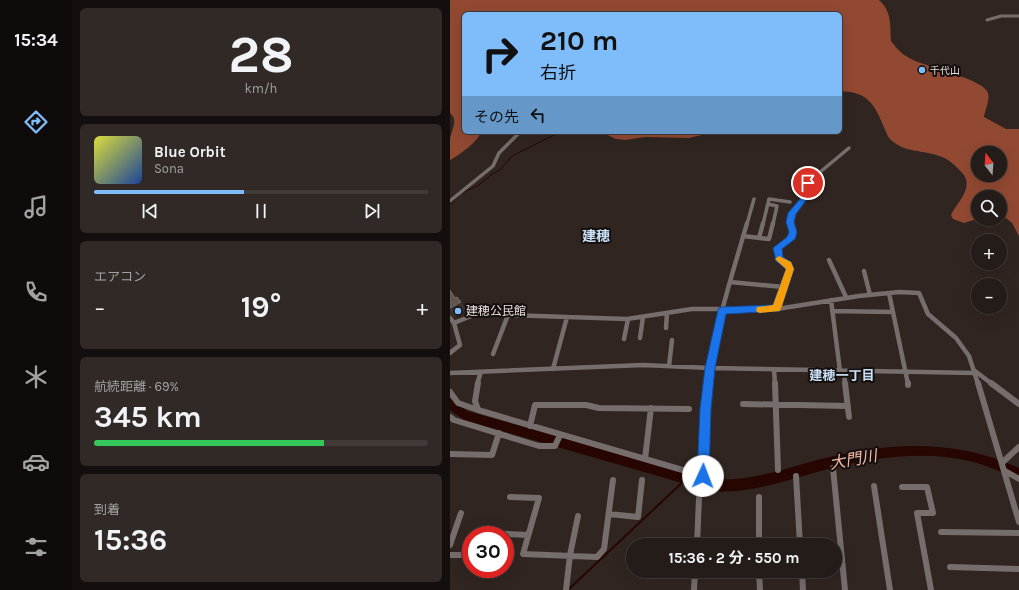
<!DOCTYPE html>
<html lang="ja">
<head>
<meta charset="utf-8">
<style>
  body { margin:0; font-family:Karla,"Noto Sans JP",sans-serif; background:#302926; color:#f1f3f6; height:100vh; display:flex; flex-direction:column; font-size:15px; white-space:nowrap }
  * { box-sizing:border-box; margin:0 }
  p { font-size:13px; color:#a3a1a2 }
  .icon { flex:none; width:22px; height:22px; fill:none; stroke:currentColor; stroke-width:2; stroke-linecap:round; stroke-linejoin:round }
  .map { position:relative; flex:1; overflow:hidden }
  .details { display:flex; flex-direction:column; gap:8px; padding:8px; background:#140f0e; width:378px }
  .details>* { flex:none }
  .banner { position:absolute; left:12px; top:12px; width:380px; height:122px; border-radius:6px; box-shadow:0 4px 16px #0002,0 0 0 1px #413a38; background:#7fbdfa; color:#111; overflow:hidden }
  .needle { width:26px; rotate:343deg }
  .tools { position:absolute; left:521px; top:146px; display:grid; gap:8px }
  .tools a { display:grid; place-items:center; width:36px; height:36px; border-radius:50%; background:#241c19; box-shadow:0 4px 16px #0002,0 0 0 1px #413a38; font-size:20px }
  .speed { position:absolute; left:12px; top:526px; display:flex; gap:8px; font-size:20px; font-weight:700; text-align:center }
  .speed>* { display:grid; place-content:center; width:52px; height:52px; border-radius:50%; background:#241c19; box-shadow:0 4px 16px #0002,0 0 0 1px #413a38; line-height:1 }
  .speed .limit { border:6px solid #d22; background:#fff; color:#111 }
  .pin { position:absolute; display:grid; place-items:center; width:34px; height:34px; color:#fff; margin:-17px; border:2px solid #fff; border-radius:50%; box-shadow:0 1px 4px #0007 }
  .me { position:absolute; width:44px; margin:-22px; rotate:2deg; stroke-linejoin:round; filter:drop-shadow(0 0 3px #0008) }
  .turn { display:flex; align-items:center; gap:14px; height:84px; padding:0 12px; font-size:18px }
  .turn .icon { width:52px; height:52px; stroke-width:2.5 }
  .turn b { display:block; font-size:28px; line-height:34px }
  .then { display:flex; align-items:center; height:38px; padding:0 12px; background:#0003; gap:8px; font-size:15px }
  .big { font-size:30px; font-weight:700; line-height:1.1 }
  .details .widget { flex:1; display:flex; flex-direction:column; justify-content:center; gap:6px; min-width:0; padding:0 14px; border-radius:6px; background:#302926 }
  .details .dial { align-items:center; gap:0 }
  .dial b { font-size:52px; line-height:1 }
  .song { display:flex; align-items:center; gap:12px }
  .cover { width:48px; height:48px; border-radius:6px; background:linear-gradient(135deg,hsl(60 70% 55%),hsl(220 70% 35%)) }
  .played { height:4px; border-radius:2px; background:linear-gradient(90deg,#7fbdfa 45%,#413a38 45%) }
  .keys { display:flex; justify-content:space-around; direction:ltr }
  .heat { display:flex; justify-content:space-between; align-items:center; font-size:22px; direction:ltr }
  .charge { height:6px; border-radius:3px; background:linear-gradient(90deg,#34c759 69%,#413a38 0) }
  .trip { position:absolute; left:176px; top:538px; width:216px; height:40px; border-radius:20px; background:#241c19; box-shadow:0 4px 16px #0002,0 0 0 1px #413a38; font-weight:700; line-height:40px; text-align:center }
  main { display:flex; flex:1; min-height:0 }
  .tab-bar { display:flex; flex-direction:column; width:72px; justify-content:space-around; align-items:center; background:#0e0b0a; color:#a3a1a2 }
  .tab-bar .icon { width:28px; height:28px }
  .tab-bar .active { color:#7fbdfa }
  .tab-bar b { font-size:18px; color:#f1f3f6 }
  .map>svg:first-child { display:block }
</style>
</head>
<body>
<main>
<nav class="tab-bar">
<b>15:34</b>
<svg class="icon active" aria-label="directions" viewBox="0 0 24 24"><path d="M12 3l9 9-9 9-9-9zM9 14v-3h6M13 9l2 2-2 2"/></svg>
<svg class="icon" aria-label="music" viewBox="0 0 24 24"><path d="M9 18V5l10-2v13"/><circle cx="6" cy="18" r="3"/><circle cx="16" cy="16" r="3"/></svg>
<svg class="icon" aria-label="phone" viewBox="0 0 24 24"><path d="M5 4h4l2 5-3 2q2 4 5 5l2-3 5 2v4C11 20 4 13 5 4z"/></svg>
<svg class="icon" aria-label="climate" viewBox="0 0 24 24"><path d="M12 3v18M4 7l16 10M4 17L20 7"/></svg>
<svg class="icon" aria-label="car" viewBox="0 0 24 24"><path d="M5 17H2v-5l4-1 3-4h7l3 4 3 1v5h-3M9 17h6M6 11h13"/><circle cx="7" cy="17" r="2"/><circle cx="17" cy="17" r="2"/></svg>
<svg class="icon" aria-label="filters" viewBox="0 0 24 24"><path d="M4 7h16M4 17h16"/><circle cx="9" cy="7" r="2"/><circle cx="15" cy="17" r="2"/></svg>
</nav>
<section class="details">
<div class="widget dial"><b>28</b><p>km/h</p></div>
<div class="widget">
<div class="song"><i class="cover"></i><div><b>Blue Orbit</b><p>Sona</p></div></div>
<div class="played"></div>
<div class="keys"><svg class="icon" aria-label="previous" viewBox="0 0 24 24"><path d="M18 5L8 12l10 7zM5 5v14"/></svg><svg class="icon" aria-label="pause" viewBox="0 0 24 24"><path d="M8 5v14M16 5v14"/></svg><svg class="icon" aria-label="next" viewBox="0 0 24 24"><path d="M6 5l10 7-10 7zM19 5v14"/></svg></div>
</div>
<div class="widget"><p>エアコン</p>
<div class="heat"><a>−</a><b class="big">19°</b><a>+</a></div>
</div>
<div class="widget"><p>航続距離 · 69%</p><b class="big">345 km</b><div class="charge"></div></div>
<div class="widget"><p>到着</p><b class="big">15:36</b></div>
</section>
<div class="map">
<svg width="569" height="590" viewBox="0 0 569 590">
  <rect width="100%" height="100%" fill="#302521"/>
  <path fill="#924932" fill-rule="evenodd" d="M0,0h429c13,12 11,25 12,41 4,5 9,12 15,15 17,12 76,21 82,37 2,7 -3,17 -4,24l22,12h13v107l-7,-13 -12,-10v-16h-22l-1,22 -13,4 -11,-4 -2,-4c5,-12 22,-25 13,-40 -6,-7 -14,-15 -22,-18 -19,-8 -38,-3 -53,-19 -13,-26 -14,-46 -49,-47v-77h-376v118h17c-2,9 -23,24 -31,28 0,-6 0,-13 0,-20 1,-10 9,-19 0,-27zM528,153h22v22h-22z
    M151,132h113l-25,6 -44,-1 -20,3 -9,-1z"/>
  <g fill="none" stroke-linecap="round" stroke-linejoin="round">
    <path stroke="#270500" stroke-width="1" d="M0,204l12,-11 17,-8 13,-11 8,-4 12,-14 48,-24"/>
    <path stroke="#270500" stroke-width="2" d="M119,589l118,-111"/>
    <path fill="#270500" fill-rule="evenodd" d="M0,398l17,13 243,68c38,3 71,-9 107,-19 68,-18 137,-22 202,8v12c-15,-7 -29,-13 -45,-18 -51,-13 -108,-4 -157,10 -36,10 -69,22 -107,19l-246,-71 -14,-10z"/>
    <path stroke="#756e6c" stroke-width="3" d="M537,20l14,-4h18"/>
    <path stroke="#756e6c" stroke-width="3.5" d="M0,201l43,-35 6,-13 21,-21
      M318,204l9,2 -4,18
      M297,224l7,-25
      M313,224l6,-25 21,3
      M341,224l-1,-5 2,-6 12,-14 3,-16 42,-35"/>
    <path stroke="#756e6c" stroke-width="4.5" d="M293,236l26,3 4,-16
      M309,238l4,-15
      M379,260l17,37
      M414,271l6,24
      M280,282l54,5
      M439,293l19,91
      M381,300l9,71
      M327,309l13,-40 -3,-5 -8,-5 -2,-11 14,-9 2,-8 -2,-8
      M382,311l61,1
      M0,318l4,5 22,-9 151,5 65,-10h85l82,-13 40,-4 20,1 9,21 28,24 13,18 9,28
      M216,328l1,-15
      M190,338l3,-21
      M174,339l4,-20
      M0,353l10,-8 -6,-22
      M43,354l15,-39
      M219,366l3,-26
      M103,369l14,-52
      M324,370l1,14
      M394,371l1,13
      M525,371l17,13
      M0,373l193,-8 67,3 265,5
      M27,384l4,-12
      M258,384c6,-55 24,-108 39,-161"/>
    <path stroke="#756e6c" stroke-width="6" d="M28,383l-3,18 3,9 225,66
      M325,383l3,87
      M395,383l4,34
      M458,383v2
      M528,383l41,139
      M541,383l28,21
      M0,392l8,11 20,7
      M293,404l105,2
      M0,417l4,3 85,26h16l5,-11
      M80,426l5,-21h51l13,3 90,1
      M0,454l42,1 7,-22
      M195,459l6,-51
      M553,462l16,-15
      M383,468l12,122
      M555,471l14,8
      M346,476l4,69
      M424,486l16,104
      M452,487h25l6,26h-16l14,77
      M60,497l29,1 -16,56 74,3 7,-8 9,-69
      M309,497v48
      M159,514l29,3 4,-37
      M491,532l78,1
      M39,533l39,2
      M0,545l11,-32
      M247,545l2,-47 4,-22 5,-93
      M0,555h14l7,-19
      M500,567l69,2
      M309,571l1,19
      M352,571l1,19
      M116,590l4,-35 8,-39
      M244,590l1,-19"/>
  </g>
  <path fill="#3d312c" d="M0,290l6,8 1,-1 10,13 -13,7 -4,-5z"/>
  <path fill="#615551" stroke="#766b67" d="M0,290l5,8 2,-1 4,5 -11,6z"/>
  <path fill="#1a73e8" stroke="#114b97" d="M355,181h3l3,2 -4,16 -11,15 -2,8 3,10 -2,7 -13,10 1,8 8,5 3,7 -14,42 -54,3 -11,54 -4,41 -2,67 -2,4 -4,2 -4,-2 -2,-4 3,-67 5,-41 13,-58 1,-2 3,-1 51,-2 13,-36 -10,-8 -3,-13 14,-11 2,-5 -3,-10 2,-9 12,-14z"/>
  <path fill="#f59e0b" d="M329,256l12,6 3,7 -13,40 -1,2 -20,2 -3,-1 -1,-2 1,-3 16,-2 13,-36 -11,-10z"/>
  <g fill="#7fbdfa" stroke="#150f0e" stroke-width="1.5">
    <circle cx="472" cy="70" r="4"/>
    <circle cx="8" cy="311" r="4"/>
  </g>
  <g text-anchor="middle" stroke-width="4" stroke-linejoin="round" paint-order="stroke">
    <g font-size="10" fill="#e8dfdd" stroke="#150f0e" text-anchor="start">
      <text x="480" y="74">千代山</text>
    </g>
    <g font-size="12" fill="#e8dfdd" stroke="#150f0e" text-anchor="start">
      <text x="16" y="315">建穂公民館</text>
    </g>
    <g font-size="13" font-weight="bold" fill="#c9e0f7" stroke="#150f0e">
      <text x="392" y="380">建穂一丁目</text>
    </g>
    <g font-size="14" font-weight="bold" fill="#c9e0f7" stroke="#150f0e">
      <text x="146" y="241">建穂</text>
    </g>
    <g font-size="16" font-style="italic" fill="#f9b9a4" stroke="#150f0e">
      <text transform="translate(403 459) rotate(-10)" y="6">大門川</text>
    </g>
  </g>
</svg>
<div class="tools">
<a><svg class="needle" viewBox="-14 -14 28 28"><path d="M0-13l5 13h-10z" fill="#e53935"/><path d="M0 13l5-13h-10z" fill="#a3a1a2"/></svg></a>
<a><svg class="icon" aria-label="search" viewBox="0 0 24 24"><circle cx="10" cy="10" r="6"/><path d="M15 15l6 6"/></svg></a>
<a>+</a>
<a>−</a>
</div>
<div class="speed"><div class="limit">30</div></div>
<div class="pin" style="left:358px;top:183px;background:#d93025"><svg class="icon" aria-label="arrive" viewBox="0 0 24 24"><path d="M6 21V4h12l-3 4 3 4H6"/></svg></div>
<svg class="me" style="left:253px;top:476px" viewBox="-20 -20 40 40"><circle r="19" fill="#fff"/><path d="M0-13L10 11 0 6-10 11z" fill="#1a73e8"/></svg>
<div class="trip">15:36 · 2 分 · 550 m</div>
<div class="banner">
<div class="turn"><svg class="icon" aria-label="right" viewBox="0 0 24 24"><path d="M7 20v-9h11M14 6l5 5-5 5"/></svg><div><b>210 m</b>右折</div></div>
<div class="then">その先<svg class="icon" aria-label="left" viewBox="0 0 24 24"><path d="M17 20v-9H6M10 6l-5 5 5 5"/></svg></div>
</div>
</div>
</main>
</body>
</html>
